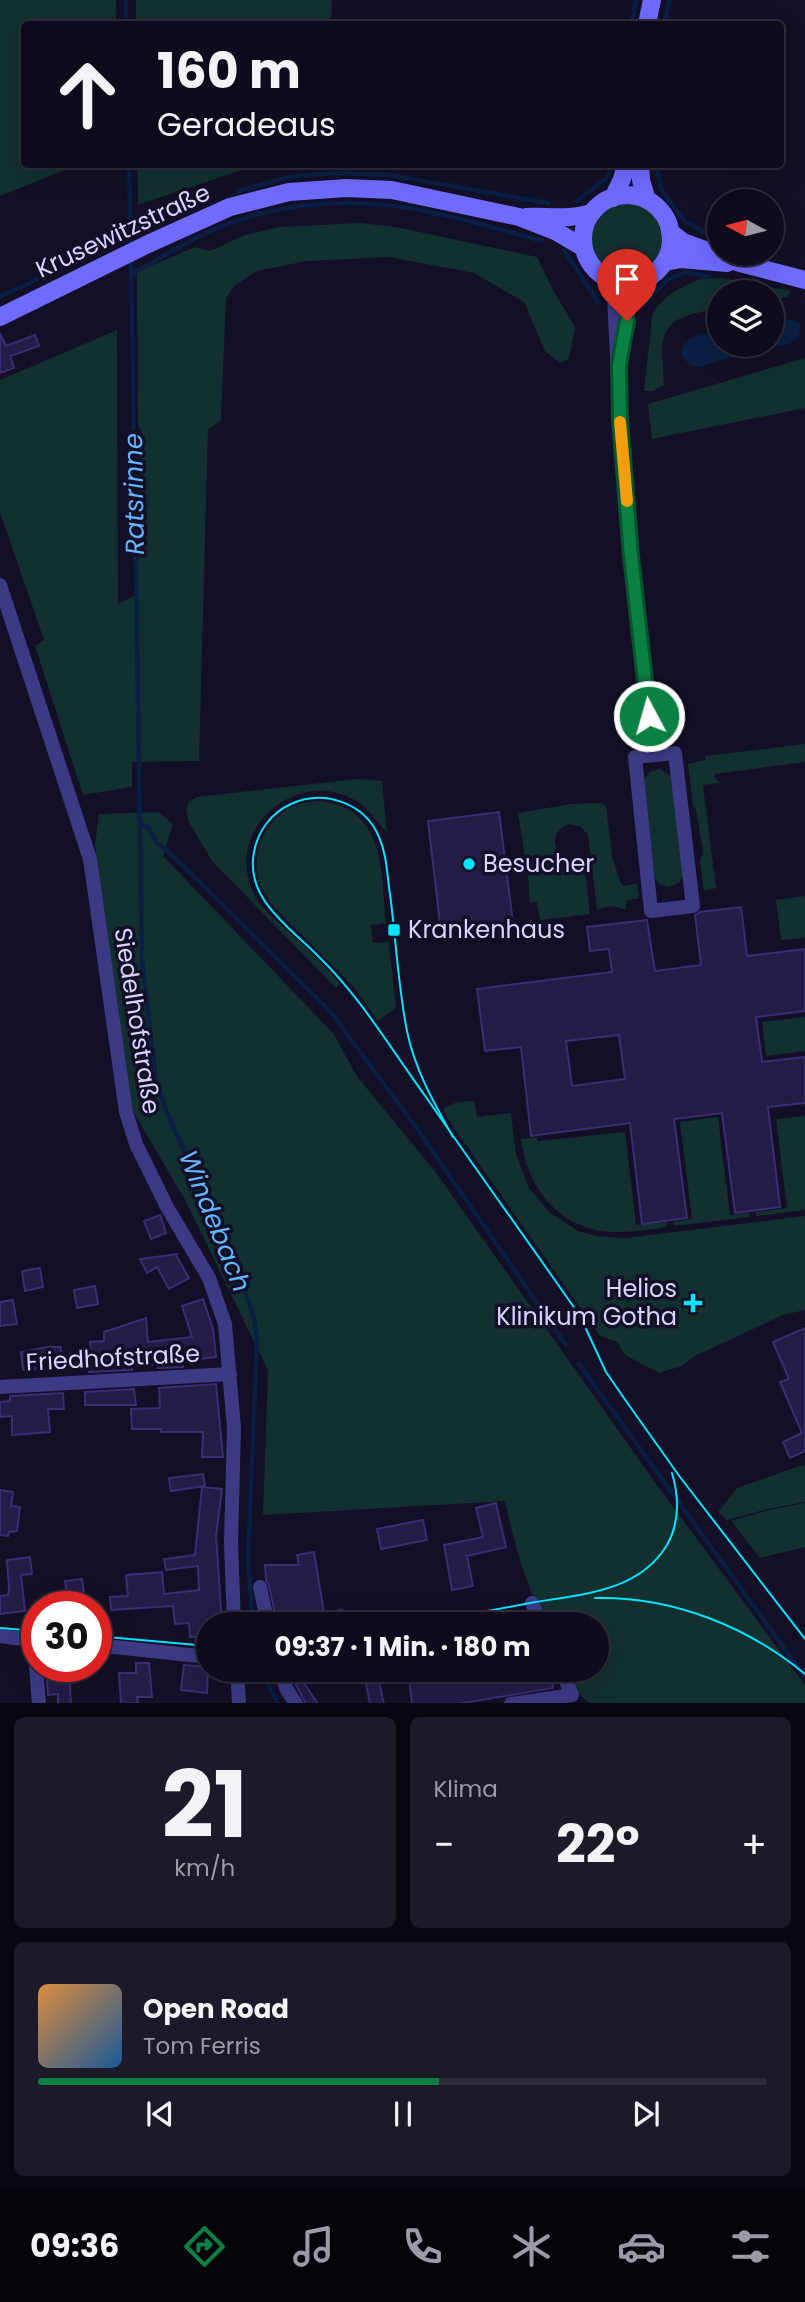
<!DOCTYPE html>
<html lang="de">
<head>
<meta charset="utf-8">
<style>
  body { margin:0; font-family:Poppins,sans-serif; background:#1c1929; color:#f1f3f6; height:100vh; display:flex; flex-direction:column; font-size:26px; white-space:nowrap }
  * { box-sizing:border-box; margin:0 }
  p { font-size:23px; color:#9b9ba3 }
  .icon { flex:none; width:38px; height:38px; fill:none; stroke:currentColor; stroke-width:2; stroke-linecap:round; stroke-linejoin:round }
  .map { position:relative; height:1703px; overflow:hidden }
  .panel { display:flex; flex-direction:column; gap:14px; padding:14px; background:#08060f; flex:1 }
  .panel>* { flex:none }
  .top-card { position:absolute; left:21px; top:21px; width:763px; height:147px; border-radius:7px; box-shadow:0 7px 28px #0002,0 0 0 2px #2e2b3b; background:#0e0b1c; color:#f1f3f6; overflow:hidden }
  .needle { width:46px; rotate:277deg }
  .fabs { position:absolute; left:707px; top:189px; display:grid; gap:14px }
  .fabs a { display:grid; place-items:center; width:77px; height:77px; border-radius:50%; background:#0e0b1c; box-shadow:0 7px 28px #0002,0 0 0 2px #2e2b3b; font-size:35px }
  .speed { position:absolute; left:21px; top:1591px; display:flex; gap:14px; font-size:35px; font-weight:700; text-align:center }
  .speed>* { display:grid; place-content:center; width:91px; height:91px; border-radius:50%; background:#0e0b1c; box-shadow:0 7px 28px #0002,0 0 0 2px #2e2b3b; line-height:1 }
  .speed .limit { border:10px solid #d22; background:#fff; color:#111 }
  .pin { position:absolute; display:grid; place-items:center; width:60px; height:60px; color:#fff; margin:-72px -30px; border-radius:50% 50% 50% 0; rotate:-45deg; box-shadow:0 0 7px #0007 }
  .pin .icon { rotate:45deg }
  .me { position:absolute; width:77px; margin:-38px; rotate:354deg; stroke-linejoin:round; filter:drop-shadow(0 0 5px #0008) }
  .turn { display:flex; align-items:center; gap:24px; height:147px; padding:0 21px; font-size:32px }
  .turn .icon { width:91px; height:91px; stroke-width:2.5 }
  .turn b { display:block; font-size:49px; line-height:60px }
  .big { font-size:52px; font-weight:700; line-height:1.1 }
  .panel .tile { flex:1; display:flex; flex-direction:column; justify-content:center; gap:10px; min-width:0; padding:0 24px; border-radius:10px; background:#1c1929 }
  .panel .dial { align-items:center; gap:0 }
  .dial b { font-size:91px; line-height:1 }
  .song { display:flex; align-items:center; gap:21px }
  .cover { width:84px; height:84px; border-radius:10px; background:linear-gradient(135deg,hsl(30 70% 55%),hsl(210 70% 35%)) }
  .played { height:7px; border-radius:4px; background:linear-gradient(90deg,#0b8043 55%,#2e2b3b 55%) }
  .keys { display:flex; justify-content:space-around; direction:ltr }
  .heat { display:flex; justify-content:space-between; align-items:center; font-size:38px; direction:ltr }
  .panel .tiles { flex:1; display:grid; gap:14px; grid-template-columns:1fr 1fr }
  .tile:last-child { grid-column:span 2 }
  .trip { position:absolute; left:196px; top:1612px; width:413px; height:70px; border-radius:35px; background:#0e0b1c; box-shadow:0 7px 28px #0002,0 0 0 2px #2e2b3b; font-weight:700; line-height:70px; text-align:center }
  .tabs { display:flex; height:112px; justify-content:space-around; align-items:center; background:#06040b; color:#9b9ba3 }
  .tabs .icon { width:49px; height:49px }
  .tabs .on { color:#0b8043 }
  .tabs b { font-size:32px; color:#f1f3f6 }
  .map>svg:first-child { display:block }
</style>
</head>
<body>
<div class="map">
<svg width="805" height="1704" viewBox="0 0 805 1704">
  <rect width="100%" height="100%" fill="#130f26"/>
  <path fill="#12302f" d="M0,0h116v24h-92v140l53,1 -77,31z
    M136,0h196l-1,24h-195z
    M138,164h118v1l-118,40z
    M589 240a38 38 0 1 1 76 0a38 38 0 1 1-76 0Z
    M360,223l36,4 141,30 17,35 21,35 -6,32 -9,4 -15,-12 -21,-49 -50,-29 -85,-16 -82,4 -50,10 -22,14 -9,13 -5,122 -13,10 -9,331 -67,1v25l-49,8 -48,-149 9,-6 -44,-128v-132l117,-50 1,274 19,-10v-155l8,-1 -7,-13 -1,-153 58,-25 15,4 35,-16 34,-8z
    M703,278h19l69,13 -4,6 -15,2v-7h-53v16c-60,12 -59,18 -55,77l-11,6h-9l8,-75c9,-20 31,-30 51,-38z
    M805,358v50l-153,31 -4,-35z
    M805,744v18l-90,12 -1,3 6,6 -17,2 13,103 -12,3 -4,-30 3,-9 -7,-42 -3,-5 -5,-41 17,-4v-4z
    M660,769l12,8 12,96 -5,10 -10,4 -10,-3 -5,-9 -10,-96 6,-7z
    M357,779l25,2 5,52c-9,-11 -18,-23 -29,-31 -58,-38 -138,27 -103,94 9,17 27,29 41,42 16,14 31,29 44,46l-4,4 -124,-127 -23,-39 -3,-12 3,-8 8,-5z
    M321,801c65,8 60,71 65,122l-15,2 2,18 16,-1 7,66 -18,13 -24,-34 -79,-79c-7,-10 -16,-22 -18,-34 -4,-30 13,-60 42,-70 6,-2 15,-2 22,-3z
    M601,803l5,3 6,50 9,28 5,2 11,-3 2,15 -13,3v9l-12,-4 -17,3 -9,-74 -7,-8 -12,-3c-16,6 -18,20 -8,33l12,3 7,-2 4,4 6,52 -50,6 -3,-18 -7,1 -2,-27 -10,-63 53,-9z
    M158,812l15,12 -10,32 170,177 23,42 81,99 217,307 151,204v18h-215l-15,-12 -9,-21h31v-46h-52c-19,-40 -31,-80 -40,-123l-242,14 5,-145 -83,-170 -52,-89 -38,-265 4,-32z
    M805,896v42l-24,2 -5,-40z
    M805,1017v34l-39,5 -4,-34z
    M474,1101l3,16 34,-4 5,41 13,34 21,25 28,18 18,5 30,2 179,-22v94l-22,5 -88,41 -13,10 -23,7 -34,-18 -8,-13 -17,-6 -151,-215 -6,-12 14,-7z
    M805,1116v94l-49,6v-4l31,-4 -11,-89z
    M718,1117l12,98 19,-2 1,4 -76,9 -1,-4 19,-3 -12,-97z
    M625,1132l11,93 31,-3v5c-16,2 -33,5 -49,5 -55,1 -91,-42 -97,-93l16,-2 1,4z
    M805,1464v38l-37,7 -41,11 -9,-8 19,-24z
    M805,1503v44l-45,11 -29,-37 38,-11z"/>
  <path fill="#0a1f44" d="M783,320h10l7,4 -1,14 -10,6 -24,5 -1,-4h8v-23z
    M719,333v12h40l1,4 -61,18c-15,-2 -25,-17 -9,-28 8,-5 20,-5 29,-6z"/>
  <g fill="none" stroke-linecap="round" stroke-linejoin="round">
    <path stroke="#0a1f44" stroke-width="4.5" d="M126,0v24
      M632,24l4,-24
      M665,24l4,-24
      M129,164l2,84
      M656,164l5,25 24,33 25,13
      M238,191l51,-14 45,-4 55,2 159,28
      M577,201l30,-23 4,-14
      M131,222l52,-12 26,-10
      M564,250l34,52
      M131,256l11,704 14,122 12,33 70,154 16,50 3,18 -9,224 5,63
      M131,275c28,-16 58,-36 89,-48 59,-24 130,-30 194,-18 43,7 86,21 129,32
      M0,297l61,-29 42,-31 28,-9
      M642,307l25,-27 19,-8 23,5
      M140,823l9,5 7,14 13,10 161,159 88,119 148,215
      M579,1364l226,313
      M262,1670l16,34"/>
  </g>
  <path fill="#241b47" stroke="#3b2d73" stroke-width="2" fill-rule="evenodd" d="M0,333l6,13 29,-11 4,11 -29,10 4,12 -14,5z
    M499,812l14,111 -72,9 -13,-111z
    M741,907l6,49 58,-7v62l-49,6 6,45 43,-5v46l-37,4 12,100 -45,6 -13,-100 -48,6 13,99 -45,6 -12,-101 -99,13 -10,-89 -36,4 -8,-62 135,-17 -3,-23 -19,2 -3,-24 60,-7 8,51 46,-6 -6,-50 5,-3zM619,1035l6,44 -53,7 -6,-45z
    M160,1215l6,18 -15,6 -7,-18z
    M178,1254l-2,1 13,23 -20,11 -12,-22 -10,6 -7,-14z
    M40,1268l3,19 -18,4 -3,-20z
    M95,1286l3,18 -21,4 -3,-18z
    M203,1299l10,30 3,28 -34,4 1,6 -25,1v-4l-26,2v4l-43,2v-5h-5v-15h7l-1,-10 14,-1v-9l42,-14 2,24 44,-5 -10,-31z
    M13,1300l4,24 -17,2v-24z
    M805,1328v123l-15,7 -7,-16 19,-9 -22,-51 9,-3 -16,-37z
    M48,1347h13l1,21 -39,2 -2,-18z
    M216,1384l7,73h-21l1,-25h-42v-3h-29l-1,-20 29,-1 -1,-20z
    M134,1389l2,16h-51v-13z
    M63,1393l1,16h-16l2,23 -38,3v-19l-12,1v-15l10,-1v-5z
    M203,1474l2,12 -34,5 -2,-13z
    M202,1487l20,2 -6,47 6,88h-14v12l-18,1 -1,-14 -14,1 -2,-18 -62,4 -1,-13 18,-1 -2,-21 36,-3 2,22 35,-4 -1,-24 -32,4 -2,-11 31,-4z
    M0,1490l13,2 -2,14 9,1 -3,24 -8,1 -1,4 -8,-1z
    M496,1503l10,44 -39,9 6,30 -21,4 -8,-45 39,-8 -7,-29z
    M423,1520l4,20 -46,9 -4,-20z
    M314,1552l10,61 18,-3 3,14h-47l-1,-6 23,-4 -30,5 1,5h-14l-8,-39 -3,-5 -1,-15h34l-2,-10z
    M30,1557l2,17 -11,1 4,36 -25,3v-18l8,-1 1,-6 -2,-29z
    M82,1579l2,13 -17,2 -2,-13z
    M136,1663h13l3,34h-15l1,6 -17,1 -2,-31h17z
    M184,1665l24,2 -1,26 -26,-3z
    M46,1666h23l2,38h-13v-10l-10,1z
    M408,1670h143l2,18 -96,16h-45z
    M300,1677l18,27h-12l-12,-23z
    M379,1682l5,22h-14l-4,-20z"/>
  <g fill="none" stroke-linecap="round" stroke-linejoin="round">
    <path stroke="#3d3a85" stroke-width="14" d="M608,279l6,18 6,122 11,137 22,199
      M622,347l9,-50 8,-16
      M0,585l90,274 36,253 10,32 31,63 42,71 16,46 9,104 -3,115 3,81
      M675,753l18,153 -42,5 -16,-154z
      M0,1387l230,-13
      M260,1587l8,37
      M532,1603l9,21
      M0,1636l37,5
      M34,1641l5,63
      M96,1645l112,12
      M237,1670l2,34
      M279,1670l7,18 10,16
      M511,1704l61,-9 -11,-25"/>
    <path stroke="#6f6bff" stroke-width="18" d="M647,24l5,-24
      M640,164l1,16 6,20
      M583 239a44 44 0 1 1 88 0a44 44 0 1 1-88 0Z
      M613,198l9,-19 4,-15
      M526,217c22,-1 44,3 65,-4
      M670,232l13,10 57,21 65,17
      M665,262l16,-3 46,4
      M0,317l148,-73 82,-37 59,-15 57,-4 46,2 127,27 38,15 27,16"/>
    <path stroke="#00e5ff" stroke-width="2" d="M453,1137c-19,-34 -38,-67 -46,-106 -9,-45 -11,-92 -17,-137 -3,-19 -3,-39 -11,-57 -14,-34 -55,-48 -88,-33 -20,9 -33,27 -37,48 -9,46 34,74 63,103 43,41 74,94 109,142 46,67 94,133 140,199l14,20 26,56 20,29 54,76 125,162
      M595,1598c76,-2 152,28 210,76
      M420,1624c36,-7 73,-14 110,-21 50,-9 108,-10 137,-58 13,-23 12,-48 5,-72
      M0,1628l37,3
      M96,1636l112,10"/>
  </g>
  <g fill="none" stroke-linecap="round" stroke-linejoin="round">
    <g stroke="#07532c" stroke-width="18">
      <path id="route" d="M627,321l-8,44 1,54 11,137 18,160"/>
    </g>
    <use href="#route" stroke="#0b8043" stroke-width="12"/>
    <path stroke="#f59e0b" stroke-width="12" d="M620,422l7,79"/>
  </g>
  <g fill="#00e5ff" stroke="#130f26" stroke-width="2.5">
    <circle cx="469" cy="864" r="7"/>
    <rect x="387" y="923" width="14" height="14" rx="3.5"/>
    <path d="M689.5 1292.5h7v7h7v7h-7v7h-7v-7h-7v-7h7z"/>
  </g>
  <g text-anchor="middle" stroke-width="7" stroke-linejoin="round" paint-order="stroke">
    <g font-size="24" fill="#d9d4ff" stroke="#130f26">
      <text transform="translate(123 231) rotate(-25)" y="8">Krusewitzstraße</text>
      <text transform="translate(137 1021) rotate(81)" y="8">Siedelhofstraße</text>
      <text transform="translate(113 1358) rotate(-3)" y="8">Friedhofstraße</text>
    </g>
    <g font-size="24" fill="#d9d4ff" stroke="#130f26" text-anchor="start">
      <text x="483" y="872">Besucher</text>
      <text x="408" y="938">Krankenhaus</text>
      <text x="677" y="1297" text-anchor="end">Helios<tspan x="677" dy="28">Klinikum Gotha</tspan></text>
    </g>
    <g font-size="26" font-style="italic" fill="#62b6ff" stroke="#130f26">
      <text transform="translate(134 494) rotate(-91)" y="9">Ratsrinne</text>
      <text transform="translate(215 1221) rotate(68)" y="9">Windebach</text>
    </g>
  </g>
</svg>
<div class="fabs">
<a><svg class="needle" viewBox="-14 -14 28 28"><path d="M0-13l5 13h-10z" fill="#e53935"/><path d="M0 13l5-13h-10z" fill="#9b9ba3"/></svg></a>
<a><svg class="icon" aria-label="layers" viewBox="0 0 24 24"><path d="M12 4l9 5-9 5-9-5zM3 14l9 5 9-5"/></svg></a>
</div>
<div class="speed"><div class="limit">30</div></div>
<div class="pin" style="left:627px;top:321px;background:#d93025"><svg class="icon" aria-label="arrive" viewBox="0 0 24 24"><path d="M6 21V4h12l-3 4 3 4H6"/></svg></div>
<svg class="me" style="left:649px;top:716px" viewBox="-20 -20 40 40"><circle r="17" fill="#0b8043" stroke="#fff" stroke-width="3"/><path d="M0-11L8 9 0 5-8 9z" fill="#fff"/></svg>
<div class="trip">09:37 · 1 Min. · 180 m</div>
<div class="top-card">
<div class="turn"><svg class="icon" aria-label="ahead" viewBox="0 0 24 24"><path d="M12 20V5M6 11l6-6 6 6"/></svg><div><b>160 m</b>Geradeaus</div></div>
</div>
</div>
<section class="panel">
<div class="tiles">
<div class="tile dial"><b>21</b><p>km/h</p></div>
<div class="tile"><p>Klima</p>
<div class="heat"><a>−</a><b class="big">22°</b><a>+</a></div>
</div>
<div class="tile">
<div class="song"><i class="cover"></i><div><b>Open Road</b><p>Tom Ferris</p></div></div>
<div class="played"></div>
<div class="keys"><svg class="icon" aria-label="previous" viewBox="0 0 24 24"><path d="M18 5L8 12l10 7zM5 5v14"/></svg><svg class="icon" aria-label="pause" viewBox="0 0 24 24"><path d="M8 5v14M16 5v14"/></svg><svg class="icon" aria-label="next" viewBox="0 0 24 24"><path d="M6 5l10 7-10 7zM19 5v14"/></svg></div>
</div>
</div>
</section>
<nav class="tabs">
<b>09:36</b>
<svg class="icon on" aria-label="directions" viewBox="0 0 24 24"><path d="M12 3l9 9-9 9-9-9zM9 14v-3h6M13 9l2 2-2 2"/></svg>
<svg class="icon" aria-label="music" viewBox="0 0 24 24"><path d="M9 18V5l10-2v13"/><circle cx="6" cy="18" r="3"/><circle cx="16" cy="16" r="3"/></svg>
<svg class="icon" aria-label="phone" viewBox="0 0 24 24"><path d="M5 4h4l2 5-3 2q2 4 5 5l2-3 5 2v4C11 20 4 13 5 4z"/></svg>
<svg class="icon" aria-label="climate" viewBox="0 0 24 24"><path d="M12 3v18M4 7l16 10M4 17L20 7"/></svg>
<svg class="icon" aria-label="car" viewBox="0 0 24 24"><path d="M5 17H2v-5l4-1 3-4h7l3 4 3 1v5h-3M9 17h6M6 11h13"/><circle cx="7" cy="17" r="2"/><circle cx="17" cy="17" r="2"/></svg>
<svg class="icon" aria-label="filters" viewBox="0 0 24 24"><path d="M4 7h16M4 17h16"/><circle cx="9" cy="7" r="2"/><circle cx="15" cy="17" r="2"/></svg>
</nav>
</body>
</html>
